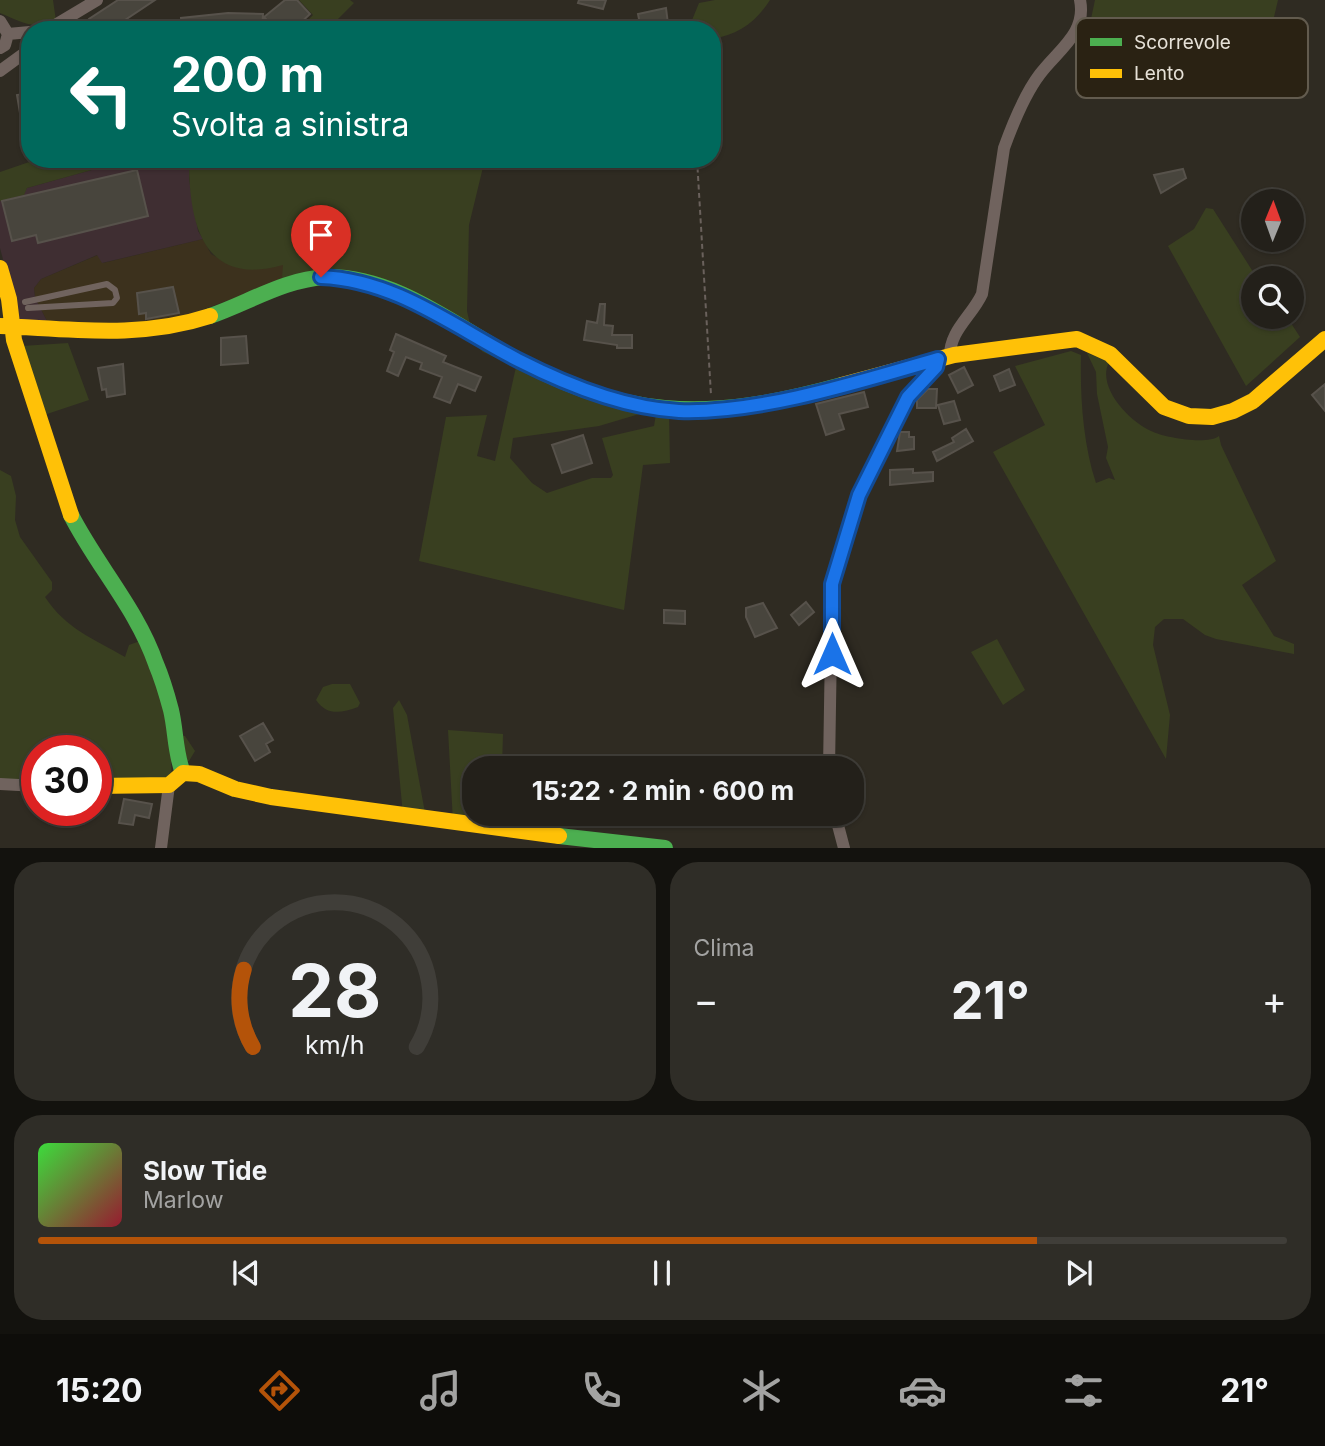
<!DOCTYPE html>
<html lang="it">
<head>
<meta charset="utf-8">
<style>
  body { margin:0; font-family:Inter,sans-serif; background:#2f2d27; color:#f1f3f6; height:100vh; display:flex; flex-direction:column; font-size:26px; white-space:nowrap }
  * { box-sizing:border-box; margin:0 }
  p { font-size:23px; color:#a3a3a2 }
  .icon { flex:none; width:38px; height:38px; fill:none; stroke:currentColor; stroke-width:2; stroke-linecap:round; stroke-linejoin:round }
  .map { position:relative; height:848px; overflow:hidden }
  .side { display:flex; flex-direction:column; gap:14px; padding:14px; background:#13120e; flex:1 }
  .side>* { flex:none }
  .banner { position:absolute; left:21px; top:21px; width:700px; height:147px; border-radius:28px; box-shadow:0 2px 5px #0004,0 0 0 2px #403e39; background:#00695c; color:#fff; overflow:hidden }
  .needle { width:46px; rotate:1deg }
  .fabs { position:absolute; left:1241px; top:189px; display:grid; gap:14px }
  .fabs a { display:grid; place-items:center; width:63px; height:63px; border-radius:50%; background:#23201a; box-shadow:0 2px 5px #0004,0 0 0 2px #403e39; font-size:35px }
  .speed { position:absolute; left:21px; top:735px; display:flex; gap:14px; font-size:35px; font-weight:700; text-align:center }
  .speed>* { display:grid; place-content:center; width:91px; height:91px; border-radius:50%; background:#23201a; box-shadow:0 2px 5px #0004,0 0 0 2px #403e39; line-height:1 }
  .speed .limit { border:10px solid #d22; background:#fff; color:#111 }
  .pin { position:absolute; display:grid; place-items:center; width:60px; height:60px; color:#fff; margin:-72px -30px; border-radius:50% 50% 50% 0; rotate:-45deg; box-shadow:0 0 7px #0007 }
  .pin .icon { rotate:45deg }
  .me { position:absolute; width:77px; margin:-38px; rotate:0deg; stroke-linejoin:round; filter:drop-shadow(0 0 5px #0008) }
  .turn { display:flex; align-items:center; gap:24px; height:147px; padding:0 35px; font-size:32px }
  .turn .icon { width:91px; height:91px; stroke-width:2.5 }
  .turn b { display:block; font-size:49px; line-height:60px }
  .big { font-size:52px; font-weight:700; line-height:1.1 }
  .side .card { flex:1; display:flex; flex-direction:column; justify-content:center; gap:10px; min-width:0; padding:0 24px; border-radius:28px; background:#2f2d27 }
  .side .dial { align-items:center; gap:0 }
  .dial svg { height:182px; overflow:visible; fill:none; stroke:#403e39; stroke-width:7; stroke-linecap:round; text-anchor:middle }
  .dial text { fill:#f1f3f6; stroke:none }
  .song { display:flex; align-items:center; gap:21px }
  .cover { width:84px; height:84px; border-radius:10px; background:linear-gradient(135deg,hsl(120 70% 55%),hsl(350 70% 35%)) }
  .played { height:7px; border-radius:4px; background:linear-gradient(90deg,#b45309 80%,#403e39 80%) }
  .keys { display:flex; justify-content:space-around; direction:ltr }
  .heat { display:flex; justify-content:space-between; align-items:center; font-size:38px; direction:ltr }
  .side .tiles { flex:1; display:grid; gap:14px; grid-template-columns:1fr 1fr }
  .card:last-child { grid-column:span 2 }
  .trip { position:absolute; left:462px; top:756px; width:402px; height:70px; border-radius:28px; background:#23201a; box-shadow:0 2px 5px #0004,0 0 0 2px #403e39; font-weight:700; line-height:70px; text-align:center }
  .dock { display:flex; height:112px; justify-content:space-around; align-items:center; background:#0e0d0a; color:#a3a3a2 }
  .dock .icon { width:49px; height:49px }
  .dock .selected { color:#b45309 }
  .dock b { font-size:32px; color:#f1f3f6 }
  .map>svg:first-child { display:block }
</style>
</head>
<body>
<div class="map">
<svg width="1325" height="848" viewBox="0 0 1325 848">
  <rect width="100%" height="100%" fill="#2f2b22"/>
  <path fill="#3c311d" d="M203,239l8,15 18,10 22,5 33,-5v16l-107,39 -41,6 -88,-2 -13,-25 -1,-10 7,-9 57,-24 5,8z"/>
  <path fill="#3f2e32" d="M131,159h59l-1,20 9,52 5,8 -101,24 -5,-8 -56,24 -7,9 1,10 13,25 -32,-2v-12l-16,-61v-47l23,-6 4,-7z"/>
  <path fill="#393f20" d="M0,0h53l3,21c-24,9 -34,1 -56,-8z
    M299,0h51l4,3 -27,27h-29l15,-15z
    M715,0h55c-14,22 -32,35 -58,39v-9h-24l11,-27z
    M1095,0h183l-8,34 -35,-3 -6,26 -13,17 -47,2 -88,-10z
    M38,159h93l-104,29 -3,7 -24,6v-29z
    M166,159h319l-16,66 -2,86 3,13 -65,-32 -123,-14 1,-13c-81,23 -94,-43 -94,-105z
    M1206,208l7,1 44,69h-4v39h34l13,20 -54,49 -78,-140 26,-17z
    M472,342l174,70 -47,14 -86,12 -3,20 22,25 15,10 45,-15h19l2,-3 -11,-37 52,-12 2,-12h13l1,49 -27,2 -19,145 -205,-49 27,-144 41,-2 -10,41 18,5 21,-94 -33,-15z
    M68,343l21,57 -45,15 -22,-69z
    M1071,351l10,4c-1,42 2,88 15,128l13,-5 6,2 -9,-22 2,-11 -11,-53 -1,-22 -9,-19 22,9c-13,25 21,60 42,69 14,7 57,14 68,5l2,9 55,116 -34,24 32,51 20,8v10l-78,-15 -11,-4 -22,-16h-19l-9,8 -2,18 17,70 -4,44 -173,-307 52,-27 -30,-59z
    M0,470l11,6 5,20 -1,24 5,17 32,45v8l-7,7c21,32 49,42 80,60l4,-12 11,-4 39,95h6l10,15 -6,10 -18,1 1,19 -76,1v-31h-59v30h-37z
    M997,639l28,51 -22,15 -32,-53z
    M332,684h18l10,19 -2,4c-17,6 -31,9 -42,-7l7,-13z
    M399,700l8,15 19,103 -23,-3 -10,-107z
    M448,730l55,4 -1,34h-28v46h29l-3,13 -47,-5z"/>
  <path fill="#48453d" stroke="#57524b" stroke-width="2" d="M118,0h37l-45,30h-31l11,-8 -1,-3z
    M285,0h12l13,14 -17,16h-17l-12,-13z
    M579,0h27l-3,9 -25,-6z
    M666,8l2,16 -27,5 -3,-15z
    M228,13l35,1 -1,16h-80l-1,-12z
    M30,93v18l-10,2 -3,-18z
    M1183,169l3,9 -25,15 -7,-18z
    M137,170l11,46 -110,27 -2,-8 -24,6 -10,-40z
    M173,287l6,26 -33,6v-6l-7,1 -2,-21z
    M600,304h5l-1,21 9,1 -1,9h20v13h-15v-3l-33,-5 3,-19 10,2z
    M396,334l50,22 -3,6 38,15 -6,14 -17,-7 -8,19 -16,-6 8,-20 -22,-8 2,-6 -16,-6 -8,19 -11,-5 7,-19 -4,-2z
    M246,336l2,27 -27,2v-27z
    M123,364l2,30 -18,3 -1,-8 -4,1 -4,-22z
    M964,367l9,18 -15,8 -9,-18z
    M1009,369l6,16 -15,6 -6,-15z
    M1325,384v27l-13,-16z
    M928,389h9l-1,19h-19v-8z
    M864,392l4,15 -29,7 5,15 -18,6 -10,-31z
    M954,401l6,19 -16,4 -6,-19z
    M966,429l7,12 -36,20 -4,-9 21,-10 -2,-4z
    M900,432h9v5h5v12l-17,2z
    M583,435l9,28 -30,10 -10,-28z
    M913,469v4l20,-1v9l-43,4v-15z
    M806,602l8,10 -15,13 -8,-10z
    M763,603l14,25 -22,9 -9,-20v-9z
    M664,610l21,1v13l-21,-1z
    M263,723l10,17 -7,4 4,8 -15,9 -15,-25z
    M124,799l28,5 -3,14 -14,-3 -2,10 -14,-2z"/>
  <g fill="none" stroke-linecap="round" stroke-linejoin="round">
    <path stroke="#6a615c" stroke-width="2" stroke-dasharray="5 3.5" stroke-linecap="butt" d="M697,159l14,236"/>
    <path stroke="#70635e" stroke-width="6" d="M25,302l82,-18 8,6 2,8 -4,5 -85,5"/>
    <path stroke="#70635e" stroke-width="12" d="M0,21l8,13
      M47,30l50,-30
      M8,34l22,-2
      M0,48l5,-3 3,-11
      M0,71l30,-22
      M950,357c-1,-26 22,-41 32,-63l22,-146c9,-25 20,-53 36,-74 18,-24 47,-41 40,-74
      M829,768l3,-184 26,-89 50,-98 28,-30 2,-8
      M0,784l37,2
      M835,814l9,34
      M161,848l8,-63"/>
    <path stroke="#4caf50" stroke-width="16" d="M210,316c38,-13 75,-37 116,-39 63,-1 118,40 169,70 126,74 210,76 347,38
      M71,515c26,51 66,94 85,149 6,14 11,31 15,46 5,21 4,43 12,63
      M559,836l106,12"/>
    <path stroke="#ffc107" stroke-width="16" d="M0,268l9,31 5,41 57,175
      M0,326c72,3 140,13 210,-10
      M842,385l112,-30 123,-16 33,15 54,53 25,9 23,1 21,-6 20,-10 72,-62
      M96,786l73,-1 14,-12 16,1 36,15 36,8 288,39"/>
  </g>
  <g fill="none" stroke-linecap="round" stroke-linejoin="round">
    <g stroke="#114b97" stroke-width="18">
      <path id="route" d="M321,277c75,3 133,50 197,83 49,25 107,48 161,51 80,3 183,-30 259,-52l-2,8 -28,30 -49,98 -27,89v70"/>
    </g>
    <use href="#route" stroke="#1a73e8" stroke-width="12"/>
  </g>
  <rect x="1076" y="18" width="232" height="80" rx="10" fill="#2a2213" stroke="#625b4e" stroke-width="2"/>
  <rect x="1090" y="38" width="32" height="8" fill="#4caf50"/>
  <rect x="1090" y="69" width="32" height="9" fill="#ffc107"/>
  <g font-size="19" fill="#e6e1d7">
    <text x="1134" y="49">Scorrevole</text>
    <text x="1134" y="80">Lento</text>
  </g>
</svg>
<div class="fabs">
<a><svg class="needle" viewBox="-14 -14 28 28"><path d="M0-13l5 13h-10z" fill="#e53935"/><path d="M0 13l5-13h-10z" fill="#a3a3a2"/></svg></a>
<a><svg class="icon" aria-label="search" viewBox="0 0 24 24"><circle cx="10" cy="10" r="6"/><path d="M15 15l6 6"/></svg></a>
</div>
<div class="speed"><div class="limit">30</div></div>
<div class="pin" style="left:321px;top:277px;background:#d93025"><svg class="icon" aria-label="arrive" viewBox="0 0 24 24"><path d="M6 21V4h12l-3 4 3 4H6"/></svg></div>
<svg class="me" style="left:832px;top:654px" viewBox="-20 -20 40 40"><path d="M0-17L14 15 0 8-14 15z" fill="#1a73e8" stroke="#fff" stroke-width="4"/></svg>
<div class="trip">15:22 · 2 min · 600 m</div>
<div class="banner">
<div class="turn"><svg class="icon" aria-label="left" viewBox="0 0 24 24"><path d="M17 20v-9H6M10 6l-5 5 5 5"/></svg><div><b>200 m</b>Svolta a sinistra</div></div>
</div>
</div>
<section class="side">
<div class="tiles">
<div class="card dial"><svg viewBox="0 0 100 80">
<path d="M14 69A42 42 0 1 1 86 69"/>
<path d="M14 69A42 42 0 0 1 10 35" stroke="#b45309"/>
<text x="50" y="56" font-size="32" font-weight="700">28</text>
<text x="50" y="72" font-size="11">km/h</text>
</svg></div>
<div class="card"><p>Clima</p>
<div class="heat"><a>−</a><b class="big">21°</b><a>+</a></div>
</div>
<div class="card">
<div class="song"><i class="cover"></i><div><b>Slow Tide</b><p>Marlow</p></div></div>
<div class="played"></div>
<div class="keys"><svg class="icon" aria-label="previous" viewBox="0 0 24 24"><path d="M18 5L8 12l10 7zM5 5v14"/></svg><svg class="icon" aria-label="pause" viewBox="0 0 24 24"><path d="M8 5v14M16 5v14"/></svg><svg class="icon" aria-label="next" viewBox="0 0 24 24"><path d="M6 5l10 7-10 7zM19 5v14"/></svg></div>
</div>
</div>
</section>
<nav class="dock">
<b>15:20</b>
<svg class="icon selected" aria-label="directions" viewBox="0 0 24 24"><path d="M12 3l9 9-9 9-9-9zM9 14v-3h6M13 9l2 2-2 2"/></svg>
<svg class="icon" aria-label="music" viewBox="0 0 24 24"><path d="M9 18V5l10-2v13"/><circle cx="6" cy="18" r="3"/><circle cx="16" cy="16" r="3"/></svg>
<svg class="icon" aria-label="phone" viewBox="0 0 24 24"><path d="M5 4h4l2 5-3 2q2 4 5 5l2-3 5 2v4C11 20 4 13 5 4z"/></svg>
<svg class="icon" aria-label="climate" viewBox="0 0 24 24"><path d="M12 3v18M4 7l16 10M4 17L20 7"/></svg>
<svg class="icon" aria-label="car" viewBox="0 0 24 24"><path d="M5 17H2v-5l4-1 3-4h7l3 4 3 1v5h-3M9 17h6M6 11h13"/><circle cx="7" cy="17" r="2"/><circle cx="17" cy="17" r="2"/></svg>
<svg class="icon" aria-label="filters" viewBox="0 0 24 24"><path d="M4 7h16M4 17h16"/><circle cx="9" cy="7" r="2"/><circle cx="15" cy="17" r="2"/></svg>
<b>21°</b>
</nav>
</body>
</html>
